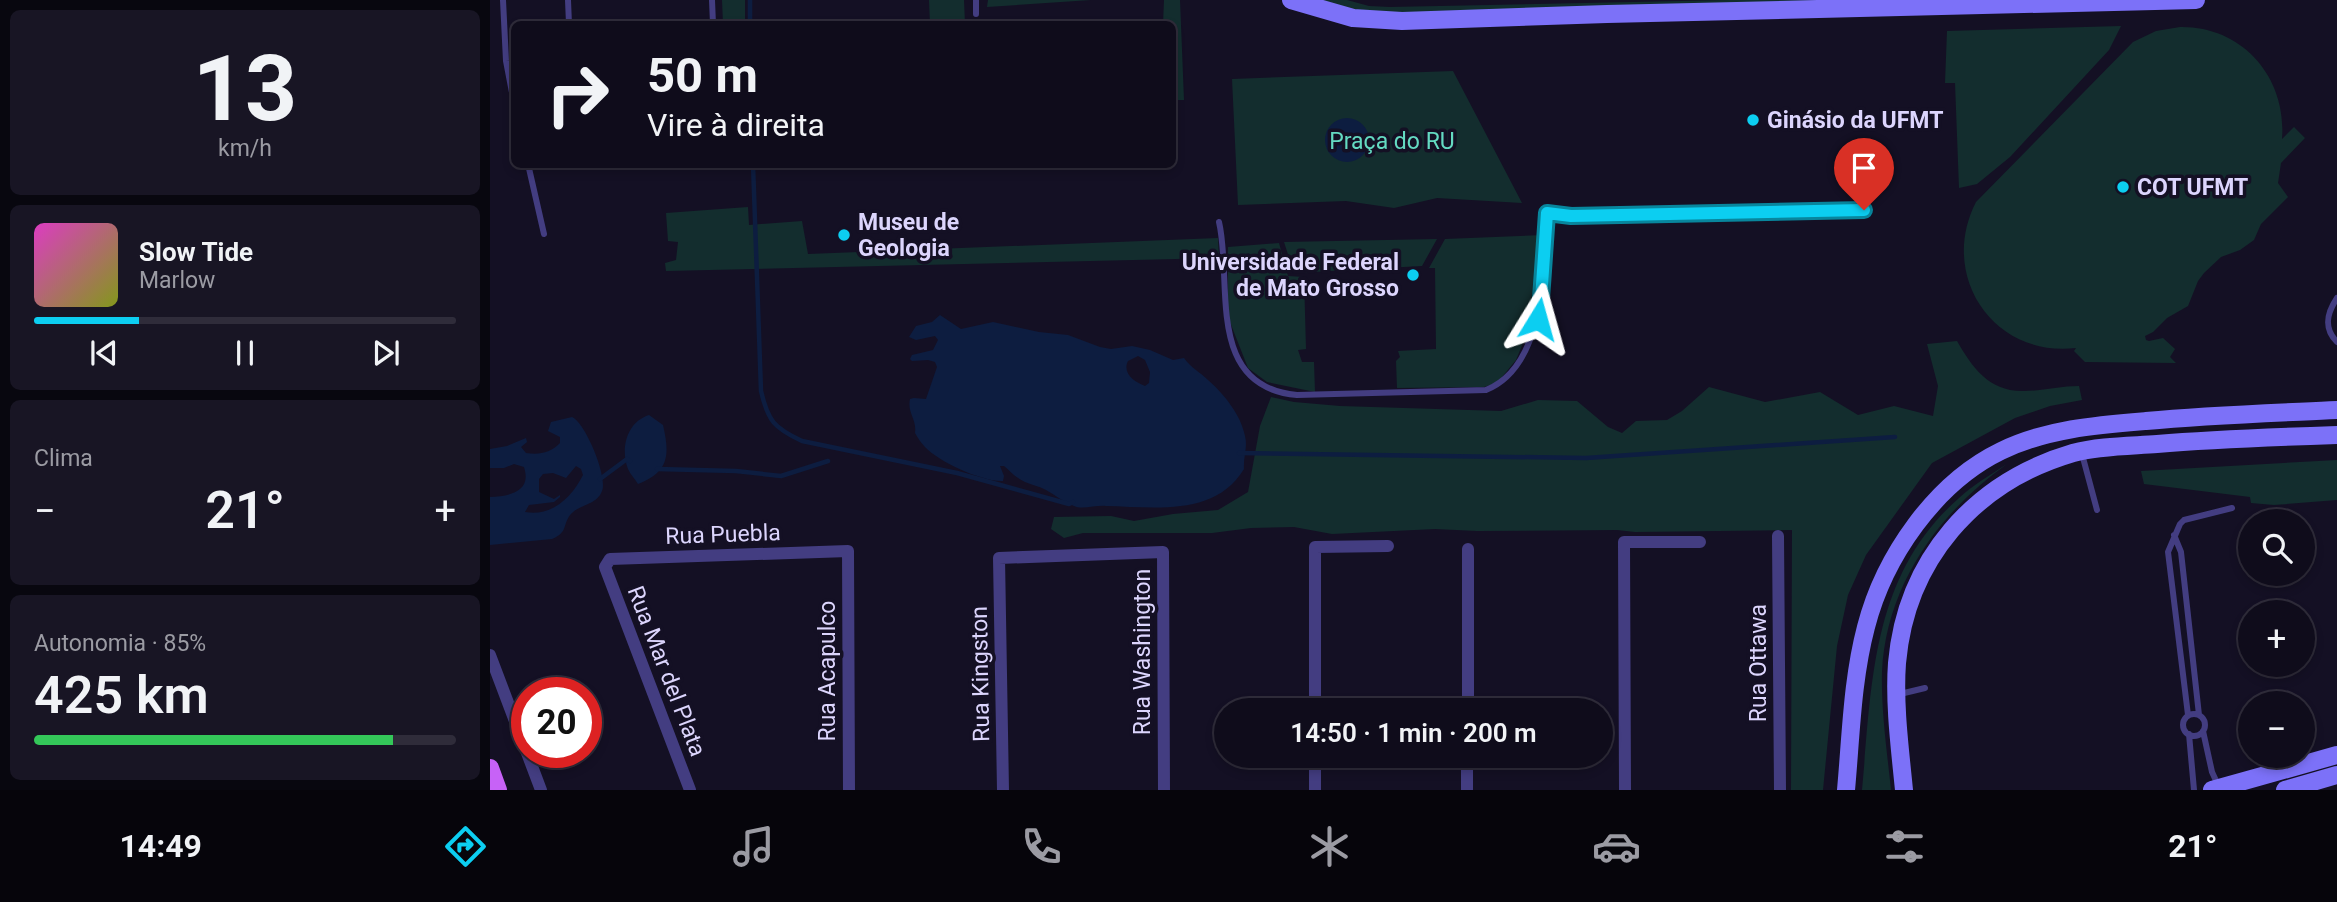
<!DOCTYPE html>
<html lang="pt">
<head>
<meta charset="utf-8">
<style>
  body { margin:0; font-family:Roboto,sans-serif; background:#181524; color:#f1f3f6; height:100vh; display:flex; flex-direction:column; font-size:26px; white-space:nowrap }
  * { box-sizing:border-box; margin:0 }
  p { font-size:23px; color:#9b9ba3 }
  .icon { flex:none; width:38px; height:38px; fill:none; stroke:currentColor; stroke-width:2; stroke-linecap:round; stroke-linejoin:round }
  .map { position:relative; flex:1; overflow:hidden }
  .drawer { display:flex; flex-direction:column; gap:10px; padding:10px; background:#08070f; width:490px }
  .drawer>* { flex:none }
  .guide { position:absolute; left:21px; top:21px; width:665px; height:147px; border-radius:10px; box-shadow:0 4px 10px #0003,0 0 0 2px #2f2c3a; background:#0f0c1b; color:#f1f3f6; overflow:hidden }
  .buttons { position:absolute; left:1748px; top:509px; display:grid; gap:14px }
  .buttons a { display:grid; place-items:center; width:77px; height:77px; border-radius:50%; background:#0f0c1b; box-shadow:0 4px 10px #0003,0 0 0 2px #2f2c3a; font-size:35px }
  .speed { position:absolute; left:21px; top:677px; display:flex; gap:14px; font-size:35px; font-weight:700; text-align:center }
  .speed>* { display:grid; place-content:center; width:91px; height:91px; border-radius:50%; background:#0f0c1b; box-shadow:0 4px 10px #0003,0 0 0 2px #2f2c3a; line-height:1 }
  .speed .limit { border:10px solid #d22; background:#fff; color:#111 }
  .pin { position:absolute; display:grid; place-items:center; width:60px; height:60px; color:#fff; margin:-72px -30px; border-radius:50% 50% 50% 0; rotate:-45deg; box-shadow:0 0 7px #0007 }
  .pin .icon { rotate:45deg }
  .me { position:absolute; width:77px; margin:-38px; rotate:8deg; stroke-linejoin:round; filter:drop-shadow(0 0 5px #0008) }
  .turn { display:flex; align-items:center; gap:24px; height:147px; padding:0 21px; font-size:32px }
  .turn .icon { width:91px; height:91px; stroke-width:2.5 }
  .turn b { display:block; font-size:49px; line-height:60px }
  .big { font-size:52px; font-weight:600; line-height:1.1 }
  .drawer .card { flex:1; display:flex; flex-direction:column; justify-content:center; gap:10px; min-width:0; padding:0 24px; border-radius:10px; background:#181524 }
  .drawer .dial { align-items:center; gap:0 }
  .dial b { font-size:91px; line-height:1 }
  .song { display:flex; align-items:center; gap:21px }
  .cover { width:84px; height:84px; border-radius:10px; background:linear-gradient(135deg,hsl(310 70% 55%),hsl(70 70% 35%)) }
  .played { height:7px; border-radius:4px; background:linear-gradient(90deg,#0ccef1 25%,#2f2c3a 25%) }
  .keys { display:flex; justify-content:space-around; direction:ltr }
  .heat { display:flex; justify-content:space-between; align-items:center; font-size:38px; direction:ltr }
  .charge { height:10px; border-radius:5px; background:linear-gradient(90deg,#34c759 85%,#2f2c3a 0) }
  .trip { position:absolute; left:724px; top:698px; width:399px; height:70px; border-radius:35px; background:#0f0c1b; box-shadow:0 4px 10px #0003,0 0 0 2px #2f2c3a; font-weight:600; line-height:70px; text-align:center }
  .menu { display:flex; height:112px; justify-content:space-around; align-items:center; background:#06050b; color:#9b9ba3 }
  .menu .icon { width:49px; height:49px }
  .menu .current { color:#0ccef1 }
  .menu b { font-size:32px; color:#f1f3f6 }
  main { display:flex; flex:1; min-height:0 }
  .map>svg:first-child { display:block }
</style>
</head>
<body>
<main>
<section class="drawer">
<div class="card dial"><b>13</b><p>km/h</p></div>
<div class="card">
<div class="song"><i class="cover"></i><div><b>Slow Tide</b><p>Marlow</p></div></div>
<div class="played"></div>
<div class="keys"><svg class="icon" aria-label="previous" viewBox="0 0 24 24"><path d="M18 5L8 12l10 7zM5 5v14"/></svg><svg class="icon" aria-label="pause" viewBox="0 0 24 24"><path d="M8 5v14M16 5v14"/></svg><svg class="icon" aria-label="next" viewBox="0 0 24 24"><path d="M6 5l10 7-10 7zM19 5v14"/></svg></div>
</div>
<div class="card"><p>Clima</p>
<div class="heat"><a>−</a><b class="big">21°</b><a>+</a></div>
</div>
<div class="card"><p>Autonomia · 85%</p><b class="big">425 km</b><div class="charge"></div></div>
</section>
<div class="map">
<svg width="1847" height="790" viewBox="0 0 1847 790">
  <rect width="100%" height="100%" fill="#141024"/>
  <path fill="#132d2e" d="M232,0h23v24h-22z
    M439,0h35l1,24h-35z
    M498,0h103l-104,7z
    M674,0h16l4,100h-11l-1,-76h-9z
    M819,0h38l22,6 21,1 339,-7h281l-627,18z
    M1631,26l-12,24 -99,107 -33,27 -18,4 -4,-105h-10l2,-52z
    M1690,27c63,-1 107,51 102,112l12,-12 11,11 -24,25 -3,20 10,14 -27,27 -7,16 -14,10 -19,7 -17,16 -6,8 -10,25 -21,12 -14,14 -8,4 1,4 3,1 14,-3 12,11 -5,8 6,6 -91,-1 -11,-11 2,-3c-82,10 -138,-72 -100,-146l157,-160 23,-11z
    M963,71l69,132 -85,-5 -43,10 -48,-7 -108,4 -6,-126z
    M258,207l1,18 53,-4 6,33 410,-16 1,20 -553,13 -1,-8 11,-3 2,-18 -10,-1 -2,-28z
    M1053,235l-8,79 -19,46 -19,23 -13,4 -87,1 -1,-27 4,-4 -2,-6 38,-2 -1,-81h-6l16,-29z
    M947,239l-15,27 -128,7 -10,-31z
    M789,243l9,33 16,1 2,72 -8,1 4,12h12l1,30 -48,-10 -19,-14 -20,-51v-70z
    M1467,341c15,26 32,51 67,50 18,0 36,-5 55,-5l3,14 -32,6 -35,12 -83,45 -66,92 -18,40 -11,51 -14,144h-32l1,-260 -157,2 -18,-2 -140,1 -42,-2 -103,5 -38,-7 -43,1 -39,5h-129l-19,5 -13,-9 3,-12 57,-1 23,5 39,-7 45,-4 30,-18 12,-66 11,-29 23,5 46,4 161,5 37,-11 39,1 31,26 14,6 14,-12 31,-1 15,-9 27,-24 56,15 55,-10 38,23 36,-9 39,10 5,-30 -11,-42z
    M1847,460v40l-63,5 -23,-2 -1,-6 -106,-13 -3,-13z
    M1517,464c-69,49 -121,122 -125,208 -1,39 5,79 9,118h-29c10,-107 9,-215 97,-292 14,-13 31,-23 48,-34z"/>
  <path fill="#0d1d40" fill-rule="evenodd" d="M835 140a22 22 0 1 1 44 0a22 22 0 1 1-44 0Z
    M450,315l21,14 32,-7 46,10 29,3 32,12 11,2 21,-3 18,4 23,10 11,-2c7,10 16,14 24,22 16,14 33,35 37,56 3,11 -2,22 -1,33 -29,48 -89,38 -138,37 -10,-1 -24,4 -32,0 -10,-4 -19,-11 -28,-16 -7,-4 -14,-5 -21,-8 -8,-3 -15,-11 -21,-16h-4l4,10 -1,5c-20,1 -64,-19 -78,-34 -4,-4 -7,-9 -10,-14 2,-14 -8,-20 -5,-34l4,-1 12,1 11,-32 -2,-5 -7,-2 -16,1 -2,-2 2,-4 21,-5 5,-10 -3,-4 -19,4 -7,-3 7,-11 16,-4zM648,356l7,4 5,12 -1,11 -4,3c-11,-4 -23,-13 -17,-25z
    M159,415l14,10c7,30 6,47 -25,59 -3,-5 -8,-10 -10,-15 -8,-21 -1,-47 21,-54z
    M82,417c13,5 36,60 30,74 -5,14 -22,13 -31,23 -9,10 -2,18 -19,25l-62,6v-48c20,-1 42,-5 34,-30l-10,-3 -10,4h-14v-19l17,-3 19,-8 1,4 -6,5 5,6c14,2 24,0 34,-10v-6l-12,-6 3,-9zM86,466l5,3 2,6c-11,22 -31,42 -58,37l4,-7 25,-3 6,-5v-2l-6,4 -15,-7v-13l4,-5 10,-1 13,5z"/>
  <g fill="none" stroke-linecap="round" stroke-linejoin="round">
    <path stroke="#0d1d40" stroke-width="4.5" d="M260,0v24
      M263,164l8,227c7,30 13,37 41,50l155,32 112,31 4,-2
      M749,453l347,5 309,-21
      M167,469l79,2 45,5 47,-15
      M110,479l27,-20 3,2"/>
    <path stroke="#433d81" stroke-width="6" d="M13,0l3,61 8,42
      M78,0l1,24
      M222,0l1,24
      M486,0v14
      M38,164l16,70
      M729,222c14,59 -15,165 78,173l189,-5c60,-24 58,-123 61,-177l24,3 293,-6
      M1847,298c-10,15 -14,30 0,44
      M1592,454l15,56
      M1684,535l7,17 18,163
      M1410,694l25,-6
      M1693 725a11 11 0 1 1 22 0a11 11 0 1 1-22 0Z
      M1698,715l-20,-163 12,-28 4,-4 48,-12
      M1713,731l9,41 6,13
      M1699,734l5,56"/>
    <path stroke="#433d81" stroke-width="12" d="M1288,536l2,254
      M0,655l51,135
      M825,710v-163l73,-1
      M978,710v-161
      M825,756v34
      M200,790l-85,-223 5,-8 238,-8 1,239
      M513,790l-4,-232 164,-6 1,238
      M977,790v-34
      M1135,790l-1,-248h76"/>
    <path stroke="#7c71f8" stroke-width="18" d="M801,0l62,18 49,3 205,-7 589,-14
      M1356,790c5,-54 6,-110 20,-163 18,-70 69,-144 135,-176 45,-22 96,-26 145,-30 64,-6 127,-8 191,-11
      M1414,790c-4,-41 -10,-86 -7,-127 9,-103 77,-181 176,-210 26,-7 57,-7 84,-9 60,-5 120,-7 180,-9
      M1722,790l125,-35
      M1795,790l52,-15"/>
    <path stroke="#c762f7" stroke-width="18" d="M0,768l8,22"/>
  </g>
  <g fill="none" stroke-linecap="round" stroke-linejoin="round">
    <g stroke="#08869d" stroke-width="18">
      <path id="route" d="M1048,319l3,-20 6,-86 24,3 293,-6"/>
    </g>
    <use href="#route" stroke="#0ccef1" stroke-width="12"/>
  </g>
  <g fill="#0ccef1" stroke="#141024" stroke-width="2.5">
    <circle cx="1263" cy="120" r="7"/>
    <circle cx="1633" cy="187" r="7"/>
    <circle cx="354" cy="235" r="7"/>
    <circle cx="923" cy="275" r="7"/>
  </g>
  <g text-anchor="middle" stroke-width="7" stroke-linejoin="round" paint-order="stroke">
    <g font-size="23" font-weight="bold" fill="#dcd5fd" stroke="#141024" text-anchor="start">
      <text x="1277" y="128">Ginásio da UFMT</text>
      <text x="1647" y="195">COT UFMT</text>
      <text x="368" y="230">Museu de<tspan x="368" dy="26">Geologia</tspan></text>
      <text x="909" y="270" text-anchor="end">Universidade Federal<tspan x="909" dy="26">de Mato Grosso</tspan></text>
    </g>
    <g font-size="23" fill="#64dac2" stroke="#141024">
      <text x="902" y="149">Praça do RU</text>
    </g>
    <g font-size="23" fill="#dcd5fd" stroke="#141024">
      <text transform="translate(233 534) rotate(-2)" y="8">Rua Puebla</text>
      <text transform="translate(652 652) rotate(-90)" y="8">Rua Washington</text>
      <text transform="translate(1268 663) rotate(-90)" y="8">Rua Ottawa</text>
      <text transform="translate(177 671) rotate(69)" y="8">Rua Mar del Plata</text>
      <text transform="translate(337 671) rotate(-90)" y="8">Rua Acapulco</text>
      <text transform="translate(490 674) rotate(-91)" y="8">Rua Kingston</text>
    </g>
  </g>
</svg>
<div class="buttons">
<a><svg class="icon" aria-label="search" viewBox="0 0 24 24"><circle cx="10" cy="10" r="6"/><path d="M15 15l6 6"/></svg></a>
<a>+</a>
<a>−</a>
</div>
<div class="speed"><div class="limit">20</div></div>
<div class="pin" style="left:1374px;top:210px;background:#d93025"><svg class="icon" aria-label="arrive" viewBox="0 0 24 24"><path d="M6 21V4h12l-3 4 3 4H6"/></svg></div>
<svg class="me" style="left:1048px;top:319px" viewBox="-20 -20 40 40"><path d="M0-17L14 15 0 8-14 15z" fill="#0ccef1" stroke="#fff" stroke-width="4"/></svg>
<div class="trip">14:50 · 1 min · 200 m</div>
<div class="guide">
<div class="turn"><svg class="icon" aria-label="right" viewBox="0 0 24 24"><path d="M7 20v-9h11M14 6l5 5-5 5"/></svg><div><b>50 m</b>Vire à direita</div></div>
</div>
</div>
</main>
<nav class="menu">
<b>14:49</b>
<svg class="icon current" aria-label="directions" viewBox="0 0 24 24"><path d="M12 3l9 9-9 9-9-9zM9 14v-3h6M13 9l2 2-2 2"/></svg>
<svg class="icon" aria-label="music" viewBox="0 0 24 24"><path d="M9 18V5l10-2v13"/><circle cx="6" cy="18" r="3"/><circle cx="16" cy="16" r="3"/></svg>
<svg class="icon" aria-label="phone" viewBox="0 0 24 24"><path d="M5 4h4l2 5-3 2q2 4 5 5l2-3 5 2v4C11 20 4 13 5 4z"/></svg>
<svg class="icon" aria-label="climate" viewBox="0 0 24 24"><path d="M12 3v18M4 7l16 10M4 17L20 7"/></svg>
<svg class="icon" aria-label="car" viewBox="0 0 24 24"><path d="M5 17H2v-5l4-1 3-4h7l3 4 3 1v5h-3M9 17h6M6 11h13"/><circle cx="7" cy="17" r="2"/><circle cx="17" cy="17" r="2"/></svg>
<svg class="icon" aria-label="filters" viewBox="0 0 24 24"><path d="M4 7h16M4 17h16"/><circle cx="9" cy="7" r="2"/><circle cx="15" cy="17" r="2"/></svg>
<b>21°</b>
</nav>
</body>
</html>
